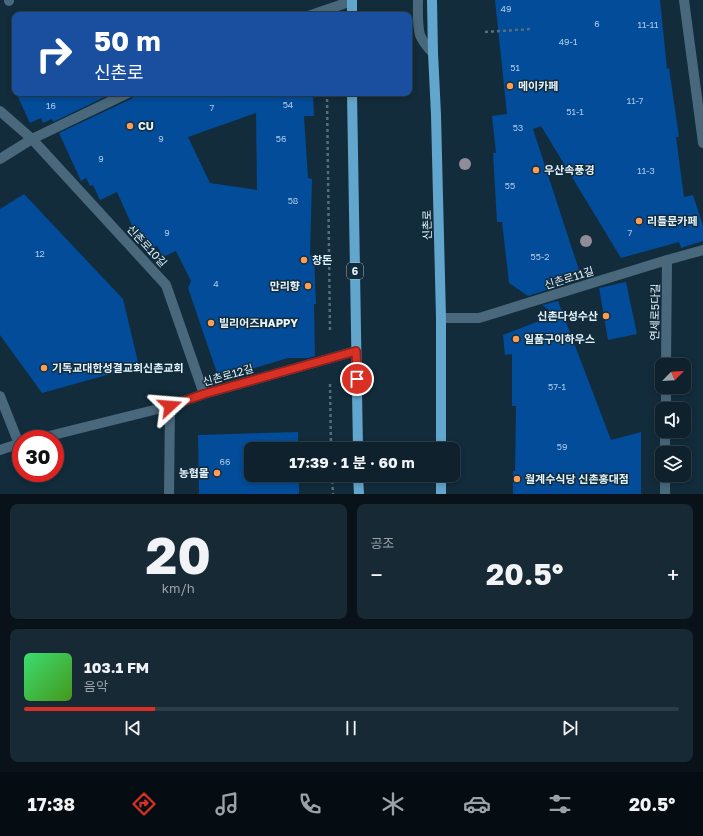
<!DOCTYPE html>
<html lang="ko">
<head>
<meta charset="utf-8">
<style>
  body { margin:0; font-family:"Golos Text","Noto Sans KR",sans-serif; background:#172934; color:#f1f3f6; height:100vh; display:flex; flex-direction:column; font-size:15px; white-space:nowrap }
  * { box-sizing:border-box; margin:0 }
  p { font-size:13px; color:#9ba3a9 }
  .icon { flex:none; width:22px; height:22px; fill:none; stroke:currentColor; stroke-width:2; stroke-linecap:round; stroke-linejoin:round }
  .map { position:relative; height:494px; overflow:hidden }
  .panel { display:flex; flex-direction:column; gap:10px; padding:10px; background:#081218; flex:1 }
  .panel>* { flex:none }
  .banner { position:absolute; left:12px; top:12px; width:400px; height:84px; border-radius:8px; box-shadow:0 2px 6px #0003,0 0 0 1px #2e3e48; background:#1a4fa0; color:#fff; overflow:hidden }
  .needle { width:26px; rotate:66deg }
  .buttons { position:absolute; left:655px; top:358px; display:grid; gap:8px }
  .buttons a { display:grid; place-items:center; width:36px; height:36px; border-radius:8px; background:#0e212c; box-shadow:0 2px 6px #0003,0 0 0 1px #2e3e48; font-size:20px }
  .speed { position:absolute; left:12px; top:430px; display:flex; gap:8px; font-size:20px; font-weight:700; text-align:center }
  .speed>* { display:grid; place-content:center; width:52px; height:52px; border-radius:50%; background:#0e212c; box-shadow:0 2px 6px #0003,0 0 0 1px #2e3e48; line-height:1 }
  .speed .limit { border:6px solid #d22; background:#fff; color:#111 }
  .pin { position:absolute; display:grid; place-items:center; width:34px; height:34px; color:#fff; margin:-17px; border:2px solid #fff; border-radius:50%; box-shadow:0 1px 4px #0007 }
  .me { position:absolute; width:44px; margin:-22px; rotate:71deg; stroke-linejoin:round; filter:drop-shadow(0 0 3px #0008) }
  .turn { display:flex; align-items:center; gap:14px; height:84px; padding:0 16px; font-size:18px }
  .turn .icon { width:52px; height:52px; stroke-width:2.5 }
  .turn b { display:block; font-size:28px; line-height:34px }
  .big { font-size:30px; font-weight:700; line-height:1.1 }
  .panel .widget { flex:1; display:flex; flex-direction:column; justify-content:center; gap:6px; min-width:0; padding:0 14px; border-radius:8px; background:#172934 }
  .panel .dial { align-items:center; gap:0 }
  .dial b { font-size:52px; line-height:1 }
  .song { display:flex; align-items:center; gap:12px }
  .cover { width:48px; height:48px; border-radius:6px; background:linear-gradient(135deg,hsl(140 70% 55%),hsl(100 70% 35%)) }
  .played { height:4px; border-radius:2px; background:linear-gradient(90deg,#d93025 20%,#2e3e48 20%) }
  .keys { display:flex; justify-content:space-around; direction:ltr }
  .heat { display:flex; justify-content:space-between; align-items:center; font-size:22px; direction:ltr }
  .panel .tiles { flex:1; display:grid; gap:10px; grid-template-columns:1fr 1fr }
  .widget:last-child { grid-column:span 2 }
  .trip { position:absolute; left:244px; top:442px; width:216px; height:40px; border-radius:8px; background:#0e212c; box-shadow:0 2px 6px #0003,0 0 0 1px #2e3e48; font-weight:700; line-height:40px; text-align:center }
  .tab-bar { display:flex; height:64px; justify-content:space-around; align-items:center; background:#060d12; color:#9ba3a9 }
  .tab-bar .icon { width:28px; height:28px }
  .tab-bar .on { color:#d93025 }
  .tab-bar b { font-size:18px; color:#f1f3f6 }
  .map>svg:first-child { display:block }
</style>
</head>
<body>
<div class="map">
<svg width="703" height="494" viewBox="0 0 703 494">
  <rect width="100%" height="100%" fill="#122c3b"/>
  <path fill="#024c99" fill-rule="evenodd" d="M495,0h165l7,69 2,-1 10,69h-3l8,60 9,-2 10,31v15l-22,7 -2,-6 -58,16 -80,-132 -8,3 46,141 -29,9 3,9 -25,8 -19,-13 -7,-61h-5l-4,-69h3l-4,-37 15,-2z
    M16,93h97l-60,29 -1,-3 -9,4 -2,-5 -11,5z
    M134,93h179l1,23h-10l4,62 4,1 -2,76h4l2,49h-2l1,52 -7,2h-20l-69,21 -31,-91 3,-7 -15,-30 -13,6 -6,-11 -10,4 -6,-12 -3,1 -21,-47 -17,8 -7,-15 -3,1 -4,-8 -5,3 -22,-48 72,-34 3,-3zM256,113l1,77 -47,-7 -22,-46z
    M24,194l99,105 16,67 -97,27 -42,-58v-126z
    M626,282l11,52 -29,6 -9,-52z
    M558,301l53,139 30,-8v62h-128v-23h2l1,-65h-4v-52l-7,1 -2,-20 52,-20 -13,-10z
    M298,432v17h-47v26h48v19h-100l-1,-59z"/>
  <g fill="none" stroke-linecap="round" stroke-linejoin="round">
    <path stroke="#566d7a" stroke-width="2.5" stroke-dasharray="3 3" stroke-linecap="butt" d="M485,32l46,-3
      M327,93l3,238
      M330,384l1,65
      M332,475l1,19"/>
    <path stroke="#49687b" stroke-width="10" d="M418,0c0,11 -1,24 2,35 3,7 8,13 13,18
      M684,0l19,143
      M9,1v-1
      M311,15l41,-14
      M0,111l32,28 134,146 38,109
      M0,159l32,-20 96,-46
      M441,318h38l188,-58 36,-10
      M666,365l1,-105
      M0,396l19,48
      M666,409v-22
      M37,439l133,-33 34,-12 152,-43
      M0,450l21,-7
      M665,453v-22
      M169,494l1,-88
      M665,494v-19"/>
    <path stroke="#63a6cd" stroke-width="10" d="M432,0l1,53 3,62 5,203v131
      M352,15v-15
      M352,93l6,356
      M358,475l1,19
      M441,475v19"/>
  </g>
  <g fill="#908c98">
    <circle cx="465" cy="164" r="6"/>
    <circle cx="586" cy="241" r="6"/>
  </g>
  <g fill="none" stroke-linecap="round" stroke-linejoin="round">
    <g stroke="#8d1f18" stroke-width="10">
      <path id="route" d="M170,406l34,-12 152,-43 1,28"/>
    </g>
    <use href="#route" stroke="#d93025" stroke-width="7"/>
  </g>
  <g fill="#fd9d54" stroke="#122c3b" stroke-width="1.5">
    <circle cx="510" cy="86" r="4"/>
    <circle cx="130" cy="126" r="4"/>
    <circle cx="536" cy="170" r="4"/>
    <circle cx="639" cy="221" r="4"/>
    <circle cx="304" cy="260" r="4"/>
    <circle cx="308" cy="286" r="4"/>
    <circle cx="606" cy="316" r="4"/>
    <circle cx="211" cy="323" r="4"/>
    <circle cx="516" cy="339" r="4"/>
    <circle cx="44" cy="368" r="4"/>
    <circle cx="217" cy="473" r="4"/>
    <circle cx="517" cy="479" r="4"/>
  </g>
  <g text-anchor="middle" stroke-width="3" stroke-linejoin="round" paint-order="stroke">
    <g font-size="9" fill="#abc9e4">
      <text x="506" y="12">49</text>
      <text x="597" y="27">6</text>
      <text x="648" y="28">11-11</text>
      <text x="568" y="45">49-1</text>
      <text x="515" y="71">51</text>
      <text x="635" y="104">11-7</text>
      <text x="288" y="108">54</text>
      <text x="51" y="109">16</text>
      <text x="212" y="111">7</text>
      <text x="575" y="115">51-1</text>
      <text x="518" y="131">53</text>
      <text x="161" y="142">9</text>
      <text x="281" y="142">56</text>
      <text x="101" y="162">9</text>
      <text x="646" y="174">11-3</text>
      <text x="510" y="189">55</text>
      <text x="293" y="204">58</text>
      <text x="167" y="236">9</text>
      <text x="630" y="236">7</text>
      <text x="40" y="257">12</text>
      <text x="540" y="260">55-2</text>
      <text x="216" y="287">4</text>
      <text x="557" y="390">57-1</text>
      <text x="562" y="450">59</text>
      <text x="225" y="465">66</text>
    </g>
    <rect fill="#122c3b" stroke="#a4b7c3" stroke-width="1" x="347" y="263" width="16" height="16" rx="3"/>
    <g font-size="10" font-weight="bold" fill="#e3f3fd">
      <text x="355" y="275">6</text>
    </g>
    <g font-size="11" font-weight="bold" fill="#e3f3fd" stroke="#122c3b" text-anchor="start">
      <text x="518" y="90">메이카페</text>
      <text x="138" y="130">CU</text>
      <text x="544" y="174">우산속풍경</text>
      <text x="647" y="225">리틀문카페</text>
      <text x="312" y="264">창돈</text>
      <text x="300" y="290" text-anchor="end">만리향</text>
      <text x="598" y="320" text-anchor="end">신촌다성수산</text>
      <text x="219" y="327">빌리어즈HAPPY</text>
      <text x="524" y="343">일품구이하우스</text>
      <text x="52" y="372">기독교대한성결교회신촌교회</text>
      <text x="209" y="477" text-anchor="end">농협몰</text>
      <text x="525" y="483">월계수식당 신촌홍대점</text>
    </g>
    <g font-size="11" fill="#e3f3fd" stroke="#122c3b">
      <text transform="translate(427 225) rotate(-91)" y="4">신촌로</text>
      <text transform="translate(147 246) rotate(47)" y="4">신촌로10길</text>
      <text transform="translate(569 278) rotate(-17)" y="4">신촌로11길</text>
      <text transform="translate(655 312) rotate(-89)" y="4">연세로5다길</text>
      <text transform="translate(228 375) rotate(-16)" y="4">신촌로12길</text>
    </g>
  </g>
</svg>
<div class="buttons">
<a><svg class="needle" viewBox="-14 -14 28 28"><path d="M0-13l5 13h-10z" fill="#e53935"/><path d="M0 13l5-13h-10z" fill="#9ba3a9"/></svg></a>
<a><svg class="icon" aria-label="sound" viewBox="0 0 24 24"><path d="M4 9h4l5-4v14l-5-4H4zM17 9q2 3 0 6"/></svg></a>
<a><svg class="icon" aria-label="layers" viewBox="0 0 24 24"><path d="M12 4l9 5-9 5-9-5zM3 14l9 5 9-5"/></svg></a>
</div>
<div class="speed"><div class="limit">30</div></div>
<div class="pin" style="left:357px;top:379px;background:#d93025"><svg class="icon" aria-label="arrive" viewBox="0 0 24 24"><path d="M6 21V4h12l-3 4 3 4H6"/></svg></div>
<svg class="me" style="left:170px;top:406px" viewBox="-20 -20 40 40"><path d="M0-17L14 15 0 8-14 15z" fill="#d93025" stroke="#fff" stroke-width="4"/></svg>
<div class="trip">17:39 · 1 분 · 60 m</div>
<div class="banner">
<div class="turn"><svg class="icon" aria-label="right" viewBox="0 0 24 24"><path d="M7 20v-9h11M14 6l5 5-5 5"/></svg><div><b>50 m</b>신촌로</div></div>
</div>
</div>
<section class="panel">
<div class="tiles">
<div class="widget dial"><b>20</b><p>km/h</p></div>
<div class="widget"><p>공조</p>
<div class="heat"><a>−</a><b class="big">20.5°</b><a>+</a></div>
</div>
<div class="widget">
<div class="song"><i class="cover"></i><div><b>103.1 FM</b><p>음악</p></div></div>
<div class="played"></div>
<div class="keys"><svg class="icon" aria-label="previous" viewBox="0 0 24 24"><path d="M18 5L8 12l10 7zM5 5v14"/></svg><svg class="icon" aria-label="pause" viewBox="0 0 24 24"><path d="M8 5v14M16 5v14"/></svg><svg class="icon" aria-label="next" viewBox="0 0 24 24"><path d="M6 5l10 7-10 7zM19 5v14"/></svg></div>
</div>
</div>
</section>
<nav class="tab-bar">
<b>17:38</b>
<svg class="icon on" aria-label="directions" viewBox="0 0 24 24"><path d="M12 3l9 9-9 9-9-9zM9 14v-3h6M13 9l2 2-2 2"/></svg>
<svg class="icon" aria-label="music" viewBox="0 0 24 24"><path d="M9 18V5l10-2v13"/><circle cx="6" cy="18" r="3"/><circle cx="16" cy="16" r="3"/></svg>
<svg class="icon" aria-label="phone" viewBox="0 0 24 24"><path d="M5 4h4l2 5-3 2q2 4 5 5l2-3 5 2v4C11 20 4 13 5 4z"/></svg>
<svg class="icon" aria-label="climate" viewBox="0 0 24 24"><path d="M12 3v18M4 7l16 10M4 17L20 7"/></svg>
<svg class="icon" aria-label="car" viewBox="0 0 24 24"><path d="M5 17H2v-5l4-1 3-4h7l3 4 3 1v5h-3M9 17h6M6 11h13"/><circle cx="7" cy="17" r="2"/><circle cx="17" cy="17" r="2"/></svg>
<svg class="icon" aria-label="filters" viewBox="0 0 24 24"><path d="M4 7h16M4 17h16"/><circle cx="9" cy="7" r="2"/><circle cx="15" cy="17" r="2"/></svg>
<b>20.5°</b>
</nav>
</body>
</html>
